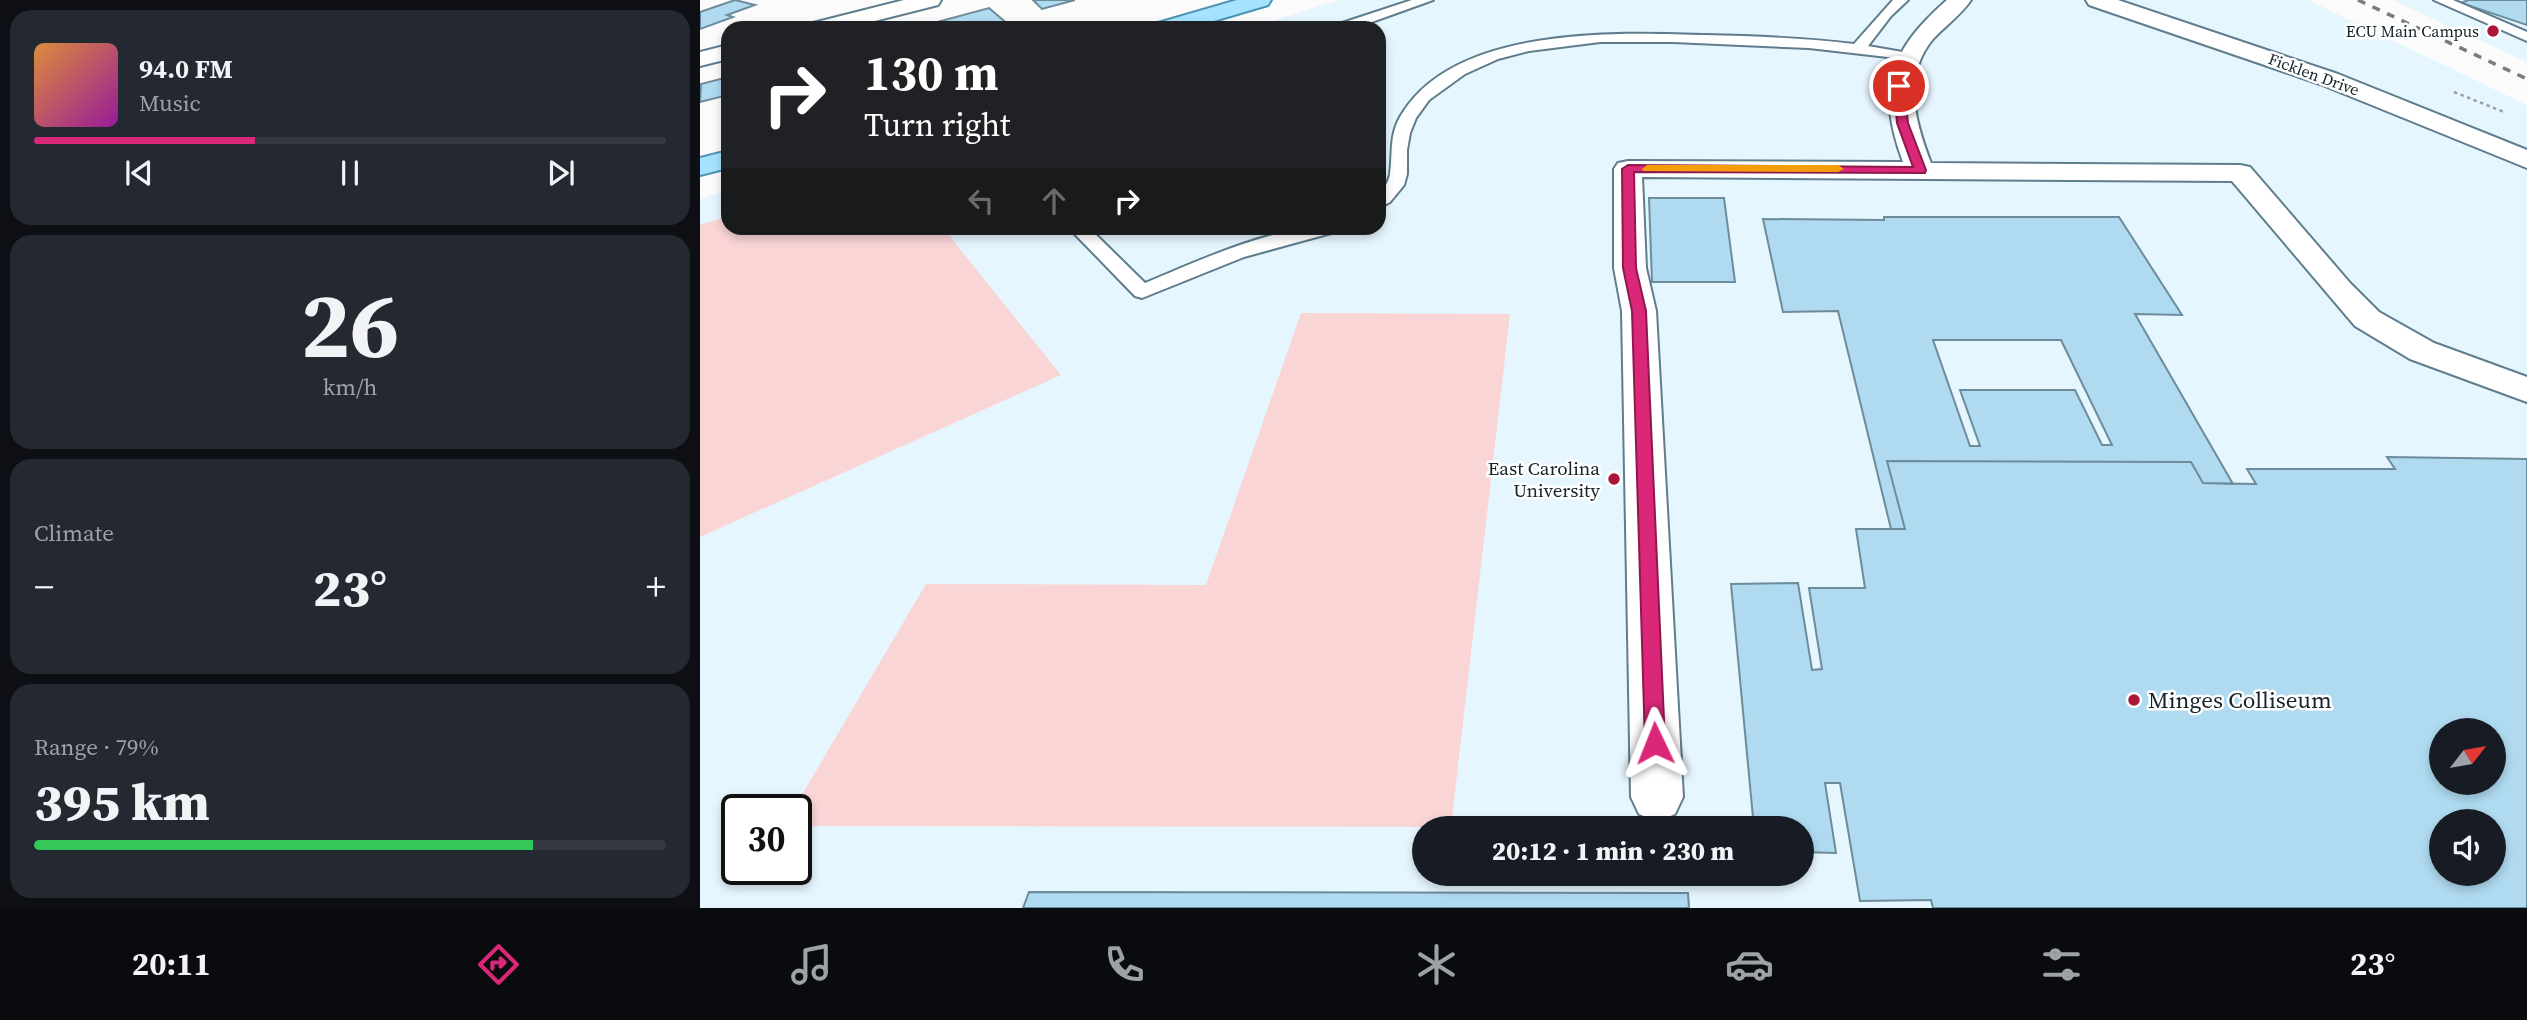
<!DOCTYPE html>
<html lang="en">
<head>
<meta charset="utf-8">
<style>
  body { margin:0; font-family:"Source Serif 4",serif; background:#242831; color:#f1f3f6; height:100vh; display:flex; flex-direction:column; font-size:26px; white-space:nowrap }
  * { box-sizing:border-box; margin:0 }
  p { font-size:23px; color:#9ea1a6 }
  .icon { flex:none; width:38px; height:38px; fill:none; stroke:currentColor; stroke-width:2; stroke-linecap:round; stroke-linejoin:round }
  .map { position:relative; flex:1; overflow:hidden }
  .side { display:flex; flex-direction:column; gap:10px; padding:10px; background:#0d0f14; width:700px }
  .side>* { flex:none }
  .guide { position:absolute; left:21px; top:21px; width:665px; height:214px; border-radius:21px; box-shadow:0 4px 10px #0003; background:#202124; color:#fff; overflow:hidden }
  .needle { width:46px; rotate:59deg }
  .fabs { position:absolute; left:1729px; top:718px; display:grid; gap:14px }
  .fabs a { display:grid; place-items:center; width:77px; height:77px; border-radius:50%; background:#171b24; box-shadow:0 4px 10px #0003; font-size:35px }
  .speed { position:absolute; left:21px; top:794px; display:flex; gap:14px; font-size:35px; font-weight:700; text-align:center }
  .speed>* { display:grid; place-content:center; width:91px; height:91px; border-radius:50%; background:#171b24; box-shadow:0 4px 10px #0003; line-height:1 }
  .speed .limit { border:4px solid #111; border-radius:10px; background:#fff; color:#111 }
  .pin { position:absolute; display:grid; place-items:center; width:60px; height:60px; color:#fff; margin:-30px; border:4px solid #fff; border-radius:50%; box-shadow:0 2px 7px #0007 }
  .me { position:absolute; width:77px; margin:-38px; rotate:358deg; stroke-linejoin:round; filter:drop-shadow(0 0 5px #0008) }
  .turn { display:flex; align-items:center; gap:24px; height:147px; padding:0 28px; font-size:32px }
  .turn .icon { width:91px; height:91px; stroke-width:2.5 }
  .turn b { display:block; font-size:49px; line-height:60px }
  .lanes { display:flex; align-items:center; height:66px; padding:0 28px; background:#0003; justify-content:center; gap:35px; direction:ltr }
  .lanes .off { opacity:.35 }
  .big { font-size:52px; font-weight:800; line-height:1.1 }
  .side .card { flex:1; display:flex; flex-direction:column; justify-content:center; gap:10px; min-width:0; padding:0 24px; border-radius:21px; background:#242831 }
  .side .dial { align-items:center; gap:0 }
  .dial b { font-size:91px; line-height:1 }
  .song { display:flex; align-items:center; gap:21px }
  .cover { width:84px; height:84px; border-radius:10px; background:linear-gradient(135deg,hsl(30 70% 55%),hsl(300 70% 35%)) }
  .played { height:7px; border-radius:4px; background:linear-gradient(90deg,#db2777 35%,#363941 35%) }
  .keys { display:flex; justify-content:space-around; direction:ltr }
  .heat { display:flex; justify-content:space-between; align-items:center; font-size:38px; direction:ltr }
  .charge { height:10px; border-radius:5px; background:linear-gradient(90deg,#34c759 79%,#363941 0) }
  .trip { position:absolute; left:712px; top:816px; width:402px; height:70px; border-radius:35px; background:#171b24; box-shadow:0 4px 10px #0003; font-weight:800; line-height:70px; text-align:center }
  .tabs { display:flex; height:112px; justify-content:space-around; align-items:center; background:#090b0e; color:#9ea1a6 }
  .tabs .icon { width:49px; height:49px }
  .tabs .current { color:#db2777 }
  .tabs b { font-size:32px; color:#f1f3f6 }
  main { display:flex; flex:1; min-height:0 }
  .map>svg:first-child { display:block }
</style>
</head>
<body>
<main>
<section class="side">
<div class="card">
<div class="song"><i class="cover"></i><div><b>94.0 FM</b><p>Music</p></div></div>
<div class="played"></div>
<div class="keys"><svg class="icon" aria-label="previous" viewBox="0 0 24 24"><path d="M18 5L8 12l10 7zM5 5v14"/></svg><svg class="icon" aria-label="pause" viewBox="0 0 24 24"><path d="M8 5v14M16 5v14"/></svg><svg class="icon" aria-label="next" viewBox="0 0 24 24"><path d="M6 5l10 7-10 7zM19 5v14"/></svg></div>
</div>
<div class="card dial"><b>26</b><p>km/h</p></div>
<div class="card"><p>Climate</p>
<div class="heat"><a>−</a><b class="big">23°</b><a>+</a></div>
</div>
<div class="card"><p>Range · 79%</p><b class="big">395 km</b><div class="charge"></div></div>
</section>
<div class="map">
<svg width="1827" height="908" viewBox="0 0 1827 908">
  <rect width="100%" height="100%" fill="#fbfbfb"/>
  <path fill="#e6f6ff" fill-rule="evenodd" d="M639,0h969l219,105v803h-1827v-709l28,-9v38h651v-200h-130zM1741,730h53v52h-53zM37,810h59v60h-59zM1741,821h53v52h-53zM724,828h378v45h-378z
    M1692,0h135v62z"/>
  <path fill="#f9d5d6" d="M28,216v12h215l118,147 -361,162v-312z
    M601,313l209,1 -59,513 -655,-1v-16h-3l133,-226 280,1z"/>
  <path fill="#afdaf0" stroke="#6d8c9b" stroke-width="2" fill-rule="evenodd" d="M35,0l20,5 -28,10 6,2 -33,12v-17z
    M333,0h42l-33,9z
    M1768,0h59v25l-66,-22z
    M289,8l20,17 -10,3h-84z
    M28,77v18l-28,7 1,-18z
    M949,198h75l11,84h-83z
    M1184,217h235l63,98 -47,-1 98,170 -30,-1 -12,-21 -304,-1 18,68h-14l-53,-218 -55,1 -20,-93 121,1zM1233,340h128l51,105h-10l-27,-55h-115l20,56h-10z
    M1687,457l140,2v449h-594l-2,-8 -71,1 -20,-118h-15l11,70 -34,-1v-24h-48l-23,-244 67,-1 14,87 10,-1 -13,-81h56l-9,-59h49l-18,-68 304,1 12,21 53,1 -9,-15h148zM1741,730h53v52h-53zM1741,821h53v52h-53z
    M329,892l659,1 1,15h-666z"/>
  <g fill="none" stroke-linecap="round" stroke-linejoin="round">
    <g stroke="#5f7d8d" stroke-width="4">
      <path id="service" d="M712,0h21l-78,28h-21l2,-3z
        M1193,0h15l-17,16 -23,30 46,8 3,3 -3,3 -105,-12 -136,-6h-73l-71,9 -31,8 -33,15 -36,26 -13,18 -6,15 -3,17v24l-3,11 -14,17 -11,6c0,-21 8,-18 11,-34 3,-21 -1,-37 10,-57 52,-91 215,-85 305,-82 50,1 99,3 149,9z
        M1734,0h19l74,32v9z
        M369,228h20l56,55c54,-22 134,-61 193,-55l-3,4 -91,25 -102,41 -7,-2z"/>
    </g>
    <g stroke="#5f7d8d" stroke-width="4">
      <path id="minor" d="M204,0h37l-3,5 -91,23h-37l3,-5z
        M1247,0h24c-10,15 -26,26 -38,39 -31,37 -18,83 -2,124l309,2 10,2 100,116 29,29 55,31 93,34v25l-117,-43 -55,-33 -123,-145 -590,-4 4,91 10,43 27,486 -8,17 -18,8 -18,-8 -8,-17 -9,-486 -8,-43v-99l4,-6 10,-2 275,1c-27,-73 -14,-111 44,-162z
        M1386,0h32l220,74 189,76v18l-207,-84 -231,-79z
        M28,45v14l-28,7v-14z"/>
    </g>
    <g stroke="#4c94b4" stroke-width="4">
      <path id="primary" d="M537,0h34l-3,5 -78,23h-35l3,-5z
        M28,151v17l-28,7v-17z"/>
    </g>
    <path stroke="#9aa0a2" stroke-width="2.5" stroke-dasharray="3.5 3.5" stroke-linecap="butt" d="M1754,92l50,20"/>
    <use href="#service" fill="#fff" fill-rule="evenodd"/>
    <use href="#minor" fill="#fff" fill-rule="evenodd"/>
    <use href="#primary" fill="#a5e3ff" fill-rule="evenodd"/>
    <path stroke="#767e81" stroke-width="3.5" stroke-dasharray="8 8" stroke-linecap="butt" d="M1658,0l169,79"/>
  </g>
  <path fill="#db2777" stroke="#8e194d" stroke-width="2" d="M1199,83l5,3 4,37 18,47 -1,3 -291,-1 2,96 10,43 19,432 -3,7 -7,3 -7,-3 -3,-7 -13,-432 -9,-43 -1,-99 6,-4 285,2 -16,-44 -3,-37z"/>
  <path fill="#f59e0b" d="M947,165h191l6,4 -6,3 -195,-1 -1,-2z"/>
  <g fill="#ab163a" stroke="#fff" stroke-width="2.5">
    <circle cx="1793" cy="31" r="7"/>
    <circle cx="914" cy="479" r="7"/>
    <circle cx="1434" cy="700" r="7"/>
  </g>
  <g text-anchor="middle" stroke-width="5" stroke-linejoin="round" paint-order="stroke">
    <g font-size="16" fill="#17242a" stroke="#fff" text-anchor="end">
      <text x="1779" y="37">ECU Main Campus</text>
    </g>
    <g font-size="16" fill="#17242a" stroke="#fff">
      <text transform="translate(1614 74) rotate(20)" y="6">Ficklen Drive</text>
    </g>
    <g font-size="19" fill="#17242a" stroke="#fff" text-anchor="end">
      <text x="900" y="475">East Carolina<tspan x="900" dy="22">University</tspan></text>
    </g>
    <g font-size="23" fill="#17242a" stroke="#fff" text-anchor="start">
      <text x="1448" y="708">Minges Colliseum</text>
    </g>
  </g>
</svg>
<div class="fabs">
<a><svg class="needle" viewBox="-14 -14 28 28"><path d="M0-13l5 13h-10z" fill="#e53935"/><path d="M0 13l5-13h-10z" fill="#9ea1a6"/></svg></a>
<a><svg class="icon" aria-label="sound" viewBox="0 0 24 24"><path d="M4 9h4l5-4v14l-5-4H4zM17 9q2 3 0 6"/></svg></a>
</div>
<div class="speed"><div class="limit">30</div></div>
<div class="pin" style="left:1199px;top:86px;background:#d93025"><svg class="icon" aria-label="arrive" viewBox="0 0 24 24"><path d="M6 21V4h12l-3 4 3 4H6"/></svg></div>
<svg class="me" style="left:955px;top:743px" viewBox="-20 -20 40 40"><path d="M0-17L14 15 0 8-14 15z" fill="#db2777" stroke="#fff" stroke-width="4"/></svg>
<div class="trip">20:12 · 1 min · 230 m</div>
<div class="guide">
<div class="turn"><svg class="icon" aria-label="right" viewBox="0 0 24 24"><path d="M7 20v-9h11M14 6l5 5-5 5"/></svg><div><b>130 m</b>Turn right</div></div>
<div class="lanes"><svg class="icon off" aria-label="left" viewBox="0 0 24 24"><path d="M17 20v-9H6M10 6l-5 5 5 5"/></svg><svg class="icon off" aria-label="ahead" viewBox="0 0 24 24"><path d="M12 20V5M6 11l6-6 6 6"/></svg><svg class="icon" aria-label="right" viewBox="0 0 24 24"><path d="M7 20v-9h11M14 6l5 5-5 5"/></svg></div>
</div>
</div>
</main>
<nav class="tabs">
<b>20:11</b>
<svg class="icon current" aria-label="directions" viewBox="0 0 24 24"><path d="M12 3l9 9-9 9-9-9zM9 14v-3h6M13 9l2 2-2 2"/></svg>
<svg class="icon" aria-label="music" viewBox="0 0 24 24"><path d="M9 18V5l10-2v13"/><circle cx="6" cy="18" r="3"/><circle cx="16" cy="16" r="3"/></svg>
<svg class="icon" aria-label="phone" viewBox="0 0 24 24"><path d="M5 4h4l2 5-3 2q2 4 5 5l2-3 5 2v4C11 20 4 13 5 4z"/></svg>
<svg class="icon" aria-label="climate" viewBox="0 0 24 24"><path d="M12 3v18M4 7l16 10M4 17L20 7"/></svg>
<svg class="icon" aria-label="car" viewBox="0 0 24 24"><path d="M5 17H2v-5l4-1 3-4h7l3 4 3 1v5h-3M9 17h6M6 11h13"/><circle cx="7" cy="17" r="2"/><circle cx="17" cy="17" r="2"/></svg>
<svg class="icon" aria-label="filters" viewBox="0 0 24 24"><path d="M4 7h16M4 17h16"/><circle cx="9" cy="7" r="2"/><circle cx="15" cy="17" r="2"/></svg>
<b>23°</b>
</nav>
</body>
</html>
